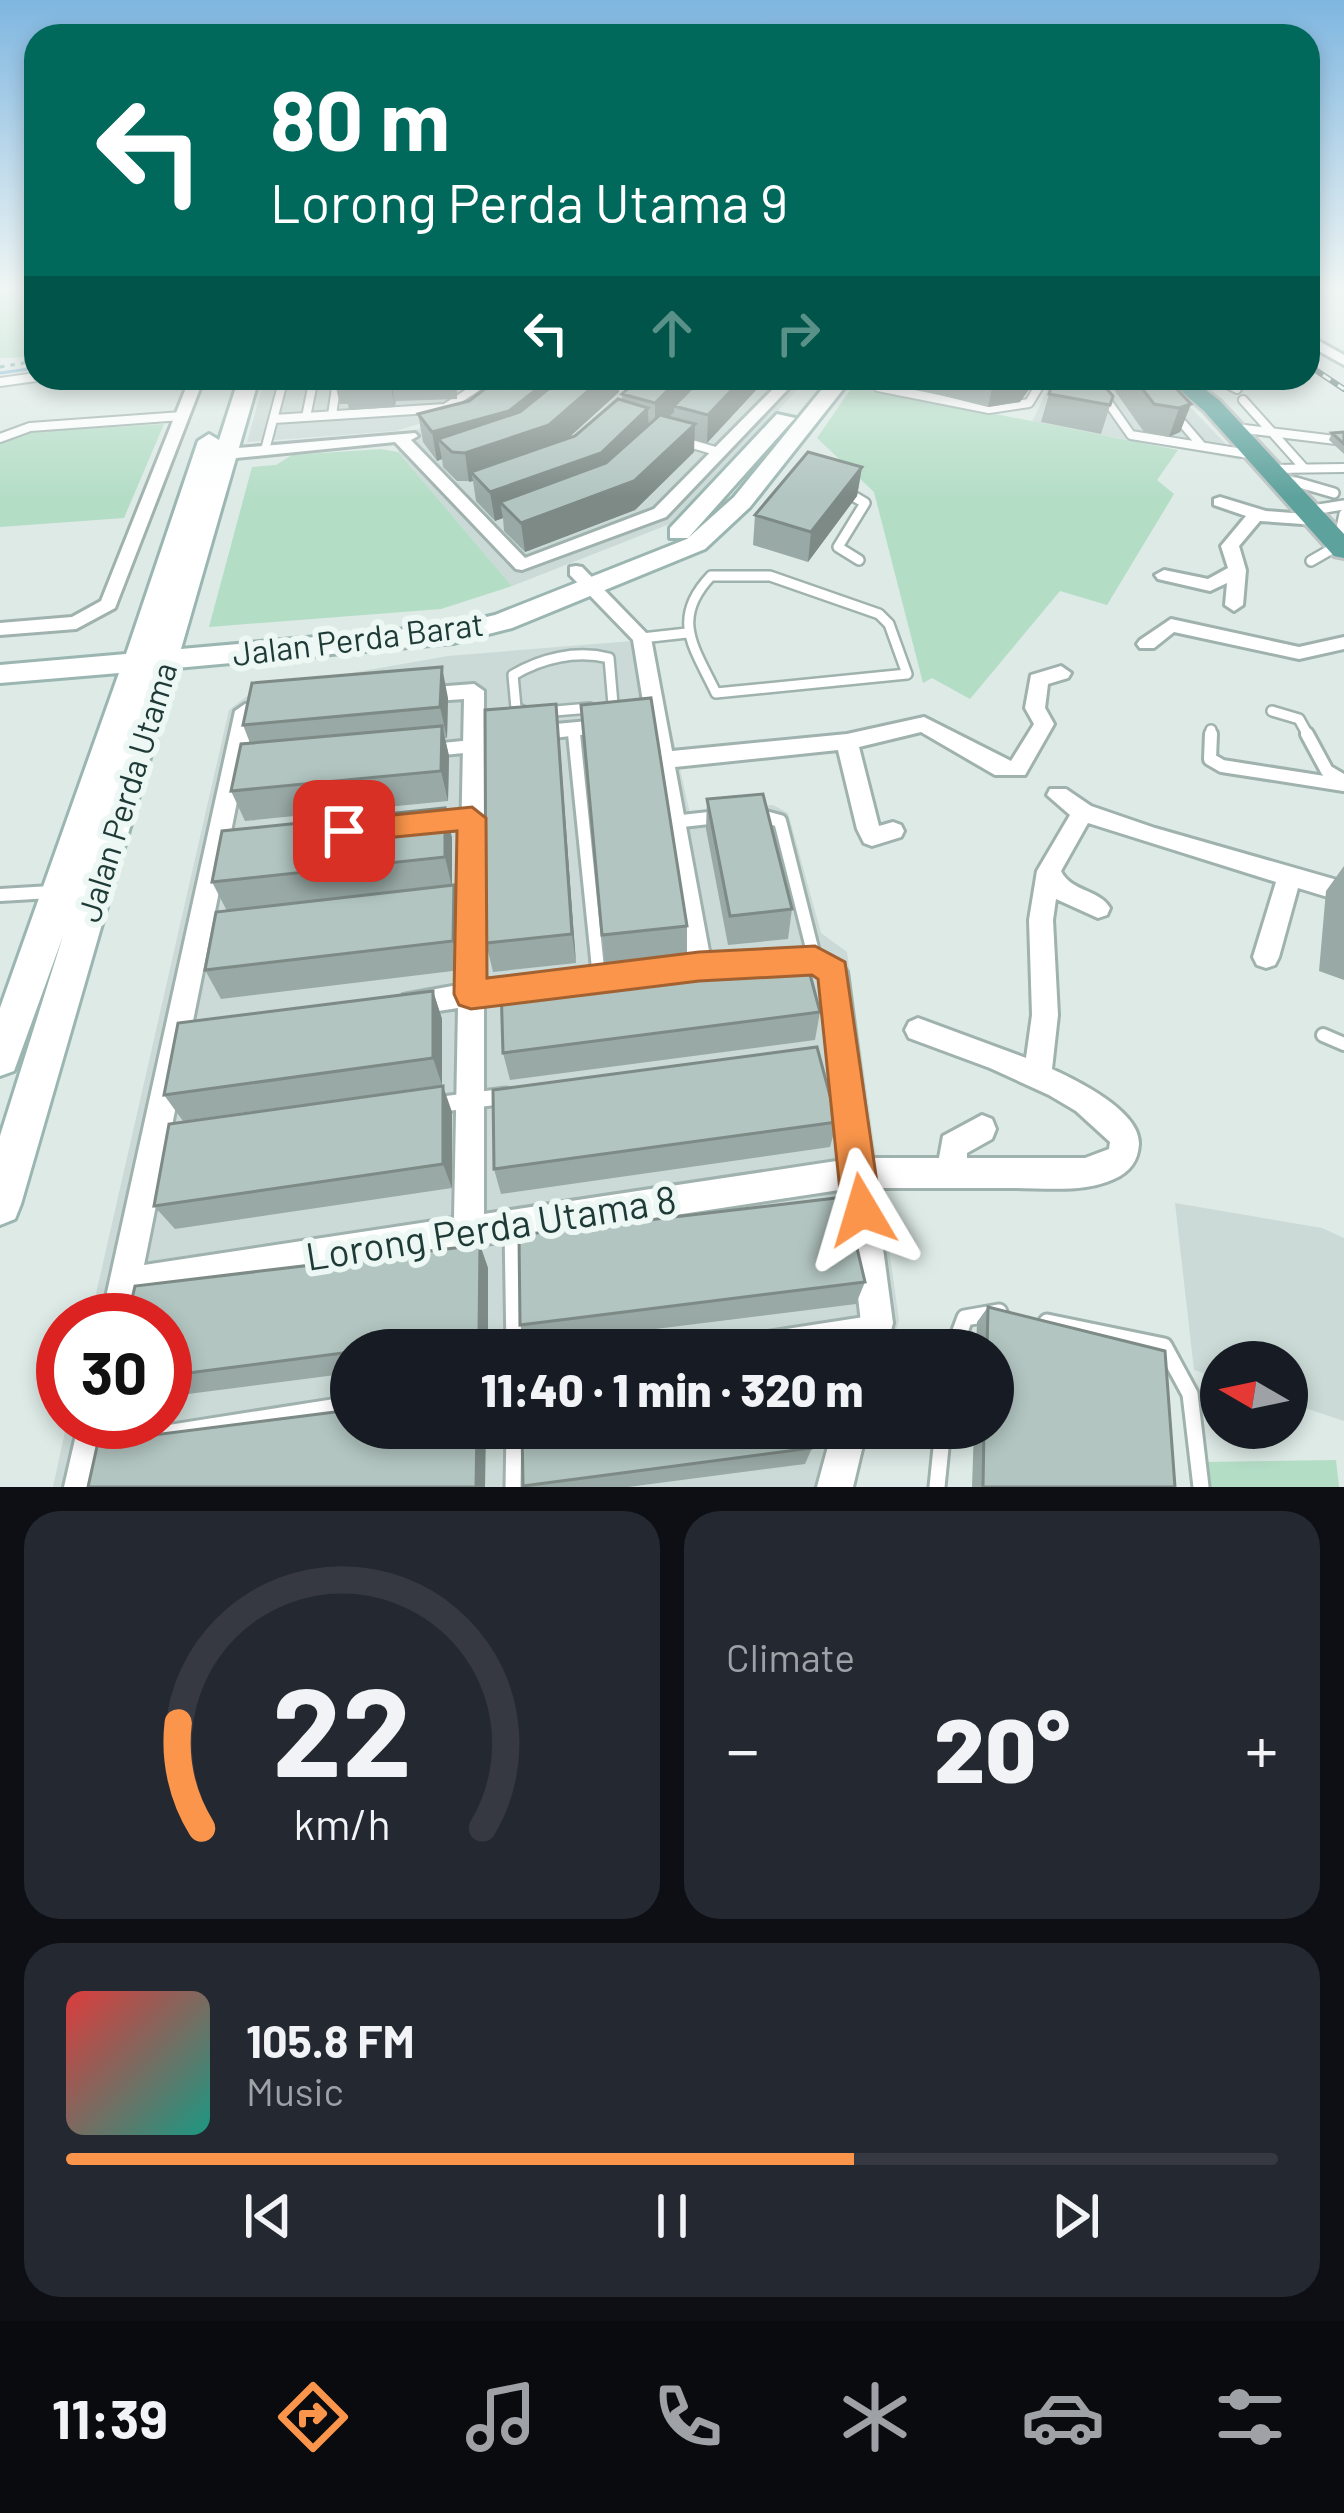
<!DOCTYPE html>
<html lang="en">
<head>
<meta charset="utf-8">
<style>
  body { margin:0; font-family:Barlow,sans-serif; background:#242831; color:#f1f3f6; height:100vh; display:flex; flex-direction:column; font-size:45px; white-space:nowrap }
  * { box-sizing:border-box; margin:0 }
  p { font-size:39px; color:#9ea1a6 }
  .icon { flex:none; width:66px; height:66px; fill:none; stroke:currentColor; stroke-width:2; stroke-linecap:round; stroke-linejoin:round }
  .map { position:relative; height:1487px; overflow:hidden }
  .panel { display:flex; flex-direction:column; gap:24px; padding:24px; background:#0d0f14; flex:1 }
  .panel>* { flex:none }
  .banner { position:absolute; left:24px; top:24px; width:1296px; height:366px; border-radius:36px; box-shadow:0 6px 18px #0003; background:#00695c; color:#fff; overflow:hidden }
  .needle { width:78px; rotate:279deg }
  .controls { position:absolute; left:1200px; top:1341px; display:grid; gap:24px }
  .controls a { display:grid; place-items:center; width:108px; height:108px; border-radius:50%; background:#171b24; box-shadow:0 6px 18px #0003; font-size:60px }
  .speed { position:absolute; left:36px; top:1293px; display:flex; gap:24px; font-size:60px; font-weight:700; text-align:center }
  .speed>* { display:grid; place-content:center; width:156px; height:156px; border-radius:50%; background:#171b24; box-shadow:0 6px 18px #0003; line-height:1 }
  .speed .limit { border:18px solid #d22; background:#fff; color:#111 }
  .pin { position:absolute; display:grid; place-items:center; width:102px; height:102px; color:#fff; margin:-51px; border-radius:24px; box-shadow:0 6px 18px #0006 }
  .me { position:absolute; width:132px; margin:-66px; rotate:353deg; stroke-linejoin:round; filter:drop-shadow(0 0 9px #0008) }
  .turn { display:flex; align-items:center; gap:42px; height:252px; padding:0 48px; font-size:54px }
  .turn .icon { width:156px; height:156px; stroke-width:2.5 }
  .turn b { display:block; font-size:84px; line-height:102px }
  .lanes { display:flex; align-items:center; height:114px; padding:0 48px; background:#0003; justify-content:center; gap:60px; direction:ltr }
  .lanes .off { opacity:.35 }
  .big { font-size:90px; font-weight:800; line-height:1.1 }
  .panel .card { flex:1; display:flex; flex-direction:column; justify-content:center; gap:18px; min-width:0; padding:0 42px; border-radius:36px; background:#242831 }
  .panel .dial { align-items:center; gap:0 }
  .dial svg { height:312px; overflow:visible; fill:none; stroke:#363941; stroke-width:7; stroke-linecap:round; text-anchor:middle }
  .dial text { fill:#f1f3f6; stroke:none }
  .song { display:flex; align-items:center; gap:36px }
  .cover { width:144px; height:144px; border-radius:18px; background:linear-gradient(135deg,hsl(0 70% 55%),hsl(170 70% 35%)) }
  .played { height:12px; border-radius:6px; background:linear-gradient(90deg,#fa954b 65%,#363941 65%) }
  .keys { display:flex; justify-content:space-around; direction:ltr }
  .heat { display:flex; justify-content:space-between; align-items:center; font-size:66px; direction:ltr }
  .panel .tiles { flex:1; display:grid; gap:24px; grid-template-columns:1fr 1fr }
  .card:last-child { grid-column:span 2 }
  .trip { position:absolute; left:330px; top:1329px; width:684px; height:120px; border-radius:60px; background:#171b24; box-shadow:0 6px 18px #0003; font-weight:800; line-height:120px; text-align:center }
  .menu { display:flex; height:192px; justify-content:space-around; align-items:center; background:#090b0e; color:#9ea1a6 }
  .menu .icon { width:84px; height:84px }
  .menu .selected { color:#fa954b }
  .menu b { font-size:54px; color:#f1f3f6 }
  .map>svg:first-child { display:block }
</style>
</head>
<body>
<div class="map">
<svg width="1344" height="1487" viewBox="0 0 1344 1487">
  <rect width="100%" height="100%" fill="#ddeae6"/>
  <path fill="#cbdad6" d="M265,378h238l-44,33 -63,20 -149,11z
    M511,378h297l-133,144 -163,64 -114,-134v-17l65,-19z
    M1053,378l111,2 77,80 -209,-38z
    M632,641l35,70 23,103 83,-9 15,8 33,120 26,19 52,368 -8,30h-540v78h519l-15,59h-802l14,-65h98v-102h-75l139,-610 26,-20 193,-34z
    M1175,1203l147,25 22,10v183l-57,-19v-40h-66v17l-27,-9z"/>
  <path fill="#b4ddc6" d="M0,290h36v67l-36,1z
    M853,386l325,64 -21,30 17,14 -67,111 -47,-14 -90,108 -38,-21 -9,5 -49,-191 -57,-54z
    M164,424l-40,94 -124,9v-84l29,-11z
    M381,449l17,3 114,134 -71,23 -232,18 43,-160 24,-2 16,-10z
    M1336,1460l3,27h-132l-3,-25z"/>
  <g fill="none" stroke-linecap="round" stroke-linejoin="round">
    <path stroke="#80b8d3" stroke-width="3" d="M0,373l36,-5"/>
    <g stroke="#a0b2ae" stroke-width="12">
      <path id="lane-far3" d="M881,378l-3,9 111,22 40,-6 15,-25
        M1091,378l40,57 124,20
        M1215,378l22,11
        M0,382l36,-5
        M1243,400l61,68
        M332,415l4,-27
        M306,417l8,-39
        M1177,417l25,29
        M274,419l171,-11 46,-30
        M1236,428l108,13
        M0,438l30,-11 152,-11
        M682,441l37,11
        M265,450l19,-72
        M1273,469l71,-1
        M1285,479l22,6"/>
    </g>
    <g stroke="#a0b2ae" stroke-width="14">
      <path id="lane-far2" d="M1296,482l38,11
        M848,493l17,10 -27,44 21,13
        M1312,510l32,-5
        M1338,542l6,-28
        M1311,561l26,-15
        M711,576h59l109,38 10,10 18,50 -191,19c-22,-46 -46,-74 -5,-117z
        M642,638l45,-5
        M1272,711l27,8 10,18
        M525,712l-9,-4 -3,-33c29,-17 63,-25 96,-17l5,58
        M543,712l47,-4
        M573,729l1,8
        M1211,737v-7"/>
    </g>
    <g stroke="#a0b2ae" stroke-width="18">
      <path id="lane-far1" d="M574,734l25,244
        M1211,734l-1,25 12,7 122,19
        M1307,734l20,37 17,10
        M433,750l40,-4
        M754,814l26,7 35,139
        M673,822l45,-5
        M0,895l51,-3
        M1323,1035l21,9"/>
    </g>
    <g stroke="#a0b2ae" stroke-width="21">
      <path id="lane" d="M435,1105l71,-9
        M512,1227l2,123
        M1047,1322l117,24 26,48 11,93
        M700,1350l175,-27
        M953,1350l12,-32 34,-6
        M141,1437l210,-33
        M513,1487l1,-59
        M937,1487l6,-59"/>
    </g>
    <g stroke="#a0b2ae" stroke-width="6">
      <path id="street" d="M1308,335l36,20v10l-36,-20z
        M190,378h14l-89,230 -39,21 -76,6v-12l72,-6 29,-16z
        M745,378h24l22,8 -125,131 -144,53 -6,-1 -121,-127 -169,17 -8,-5 8,-5 189,-16 3,3 -7,4 114,118 129,-49 120,-121z
        M1220,497l46,14 51,4 8,5 -8,5 -57,-4 -21,25 7,24 -3,35 -9,6 -9,-6 2,-22 -17,8 -52,-12 -3,-4 9,-5 44,9 20,-11 -7,-22 25,-30 -32,-11v-6z
        M576,566l6,1 69,71 21,113 175,-17 77,-17 87,44 23,-37 -9,-16 6,-33 30,-9 10,7 -3,5 -20,6 -3,24 9,16 -29,51h-30l-74,-43 -62,15 20,79 14,-4 8,3 3,6 -3,6 -29,9 -8,-3 -7,-14 -19,-79 -163,17 37,200 -4,8 -9,3 -9,-3 -4,-8 -53,-327 -63,-65v-8z
        M1171,619l128,28 45,-10v12l-45,10 -125,-27 -20,16h-14l-3,-4 3,-4z
        M474,684l10,7v291l46,-6 9,3 4,8 -4,8 -55,10v209l359,-54 -21,-182c-16,-11 -32,-2 -50,-8l-4,-8 4,-8c27,-8 59,-8 75,18l24,186h68l4,-22 39,-21 10,4 4,10 -4,10 -25,14v5h118l24,-9 1,-7 -34,-31 -27,-16 -59,-27 -81,-30 -4,-8 4,-8 9,-4 108,40 6,-43 -3,-95 8,-49 33,-56 -23,-20 3,-6h16l25,17 64,22 189,54v20l-46,-14 -19,69 -4,8 -9,3 -9,-3 -4,-8 23,-75 -188,-59 -27,48c10,21 38,18 49,37l-3,7 -9,3 -42,-19 -3,21 5,95 -6,54c26,12 88,42 87,75 -1,17 -9,28 -25,35 -30,14 -68,9 -100,9 -46,0 -93,0 -139,0l18,135 -7,27h-32l7,-27 -15,-134 -708,108 -5,23h-32l134,-609 10,-7 26,-3 10,7 -3,5 -24,4 -110,548 310,-47 4,-210 -46,7 -9,-4 -4,-8 4,-8 55,-10 6,-286 -43,3 -10,-7 10,-7z
        M610,719l10,7 -3,5 -83,9 -10,-7 10,-7z
        M79,1422h34l-13,65h-36z
        M833,1428h34l-14,59h-36z"/>
    </g>
    <g stroke="#9bb6b1" stroke-width="6">
      <path id="secondary" d="M239,378h20l-78,271 272,-24 42,-10 192,-76 47,-42 97,-119h21l-102,129 -45,42 -193,79 -59,15 -277,25 -155,536 -6,15 -15,6v-89l63,-200 -49,135 -14,5v-68l119,-335 -119,10v-18l126,-11 72,-213 11,-7 10,6z
        M777,414l18,4 -107,120h-18v-10z"/>
    </g>
    <g stroke="#bcc4c3" stroke-width="6">
      <path id="primary" d="M1166,378h25l29,23 124,133v24l-10,-2 -130,-145z"/>
    </g>
    <path stroke="#7bafa8" stroke-width="3" stroke-dasharray="4.5 6" stroke-linecap="butt" d="M0,367l36,-6"/>
    <use href="#lane-far3" stroke="#fff" stroke-width="8"/>
    <use href="#lane-far2" stroke="#fff" stroke-width="9"/>
    <use href="#lane-far1" stroke="#fff" stroke-width="12"/>
    <use href="#lane" stroke="#fff" stroke-width="15"/>
    <use href="#street" fill="#fff" fill-rule="evenodd"/>
    <use href="#secondary" fill="#fff" fill-rule="evenodd"/>
    <use href="#primary" fill="#5ea29d" fill-rule="evenodd"/>
    <g stroke="#587673" stroke-width="6">
      <path id="rail" d="M1308,365l36,24"/>
    </g>
    <use href="#rail" stroke="#edf7f3" stroke-width="3" stroke-dasharray="9" stroke-linecap="butt"/>
  </g>
  <path fill="#99a9a5" fill-rule="evenodd" d="M323,378h159l-15,11 -10,1v9l-61,2 -1,6 -46,3 -1,-6h-8l-4,-16h-11z
    M499,378h259v10l-51,55 -13,-3v12l-59,58 -110,42 -21,-21 -1,-13 -8,3 -19,-20 -3,-20h-16l-14,-14 -1,-8 -5,2 -14,-19 -5,-28 51,-13zM619,385l9,3 -6,6v7l-47,35 -7,2 51,-46z
    M908,378h129l-17,24 -32,5 -68,-17z
    M1109,378h57l25,26 -11,28 -11,5 -25,-5 -36,-51z
    M1049,394l64,2 -12,38 -60,-12z
    M1344,432v22l-15,-14 3,-7z
    M862,467l-5,29 -49,66 -55,-17 2,-30z
    M448,698l-1,40h-2l4,18 -1,45 -203,20 -14,-30 19,-48 -7,-18z
    M556,704l20,259 -83,9 -7,-29z
    M581,705l106,221v29l-82,9z
    M707,799l85,110 -4,30 -60,6 -22,-116z
    M445,808l7,30v48l2,-1 7,30v55l-240,29 -16,-29 22,-59 -15,-29z
    M1344,866v114l-25,-9 7,-80z
    M433,991l9,28v66l-259,36 -19,-26z
    M820,1012l-5,28 -305,40 -7,-27z
    M452,1112v76l-277,41 -21,-23z
    M837,1122l-7,25 -329,47 -7,-25z
    M480,1245l8,23v82h-137v23l-186,24v-77z
    M865,1282l-9,22 -329,41 -7,-20z
    M988,1307l187,180h-203l2,-59h19v-78h-17l1,-28z
    M522,1428l290,20 -7,16 -177,23h-105z"/>
  <path fill="#7d8a86" d="M389,378h2l4,29z
    M466,378h16l-15,11z
    M551,378h67l1,14 -67,61 -81,19 2,9 -4,1 -4,-29 -27,-14 4,20 -5,2 -5,-29z
    M680,378h28l-34,28v6l-19,19v-28z
    M743,378h15v10l-51,55 1,-28z
    M1001,378h36l-17,24 -32,5 6,-28z
    M1191,404l-11,28 -11,5 10,-29z
    M648,408l1,29 -46,45 -103,20 3,16 -8,3 -5,-29z
    M695,424l-1,28 -59,58 -110,42 -4,-29z
    M862,467l-5,29 -49,66 3,-30z
    M442,667l6,31 -1,40 -7,-31z
    M556,704l3,31 17,228 -4,-29z
    M442,726l7,30 -1,45 -7,-30z
    M445,808l7,30v49l-7,-30z
    M454,885l7,30v55l-8,-29z
    M433,991l9,28v66l-9,-27z
    M443,1086l9,26v76l-9,-24z
    M480,1245l8,23v82h-3l-6,-14z
    M477,1428h9l-1,59h-9z"/>
  <path fill="#b2c5c0" stroke="#7d8a86" stroke-width="3" d="M499,378h52l-42,33 -77,21 -14,-18 51,-13z
    M562,378h41l-54,47 -84,28 -13,-1 -14,-13 82,-27z
    M640,378h40l-25,25 -33,-9z
    M702,378h41l-35,37 -34,-9z
    M1054,378h43l16,18 -3,9 -61,-11z
    M1134,378h32l25,26 -12,4 -25,-4z
    M618,399l30,9 -47,45 -111,39 -19,-20 104,-36z
    M660,415l35,9 -61,57 -113,42 -21,-21 106,-39z
    M1344,432v12l-12,-11z
    M808,452l54,15 -51,65 -56,-17z
    M442,667l-2,40 -197,18 9,-42z
    M651,698l36,228 -85,9 -21,-230z
    M556,704l16,230 -86,9 -1,-233z
    M442,726l-1,45 -210,20 10,-47z
    M763,794l29,115 -62,7 -23,-117z
    M445,808v49l-233,25 10,-51z
    M454,885l-1,56 -248,29 11,-58z
    M803,948l17,64 -317,41 -2,-68z
    M433,991v67l-269,37 14,-72z
    M817,1047l20,75 -343,47 -1,-79z
    M443,1086v78l-289,42 15,-82z
    M845,1197l20,85 -345,43 -1,-90z
    M480,1245l-1,91 -109,14h-19v2l-186,24v-56h-38l8,-34z
    M988,1307l177,44 10,136h-192l1,-59h9v-78h-6z
    M848,1331l-6,19h-121z
    M351,1410v18h126l-1,59h-388l10,-45z
    M522,1428h296l-6,20 -289,38z"/>
  <linearGradient id="sky" x2="0" y2="1"><stop stop-color="#7eb6e0"/><stop offset="0.58" stop-color="#f0f6f4"/><stop offset="1" stop-color="#f0f6f4" stop-opacity="0"/></linearGradient>
  <rect width="1344" height="498" fill="url(#sky)"/>
  <path fill="#fa954b" stroke="#a26131" stroke-width="3" d="M472,807l14,11 1,160 212,-26 116,-6 30,16 36,248 -6,14 -13,6 -14,-6 -6,-14 -24,-231 -6,-4 -113,6 -228,28 -12,-4 -5,-11 3,-163 -113,11 -14,-11 14,-11z"/>
  <g text-anchor="middle" stroke-width="12" stroke-linejoin="round" paint-order="stroke">
    <g font-size="33" fill="#1e3a37" stroke="#edf7f3">
      <text transform="translate(358 639) rotate(-7)" y="12">Jalan Perda Barat</text>
      <text transform="translate(127 792) rotate(-73)" y="12">Jalan Perda Utama</text>
    </g>
    <g font-size="39" fill="#1e3a37" stroke="#edf7f3">
      <text transform="translate(491 1228) rotate(-9)" y="14">Lorong Perda Utama 8</text>
    </g>
  </g>
</svg>
<div class="controls">
<a><svg class="needle" viewBox="-14 -14 28 28"><path d="M0-13l5 13h-10z" fill="#e53935"/><path d="M0 13l5-13h-10z" fill="#9ea1a6"/></svg></a>
</div>
<div class="speed"><div class="limit">30</div></div>
<div class="pin" style="left:344px;top:831px;background:#d93025"><svg class="icon" aria-label="arrive" viewBox="0 0 24 24"><path d="M6 21V4h12l-3 4 3 4H6"/></svg></div>
<svg class="me" style="left:862px;top:1210px" viewBox="-20 -20 40 40"><path d="M0-17L14 15 0 8-14 15z" fill="#fa954b" stroke="#fff" stroke-width="4"/></svg>
<div class="trip">11:40 · 1 min · 320 m</div>
<div class="banner">
<div class="turn"><svg class="icon" aria-label="left" viewBox="0 0 24 24"><path d="M17 20v-9H6M10 6l-5 5 5 5"/></svg><div><b>80 m</b>Lorong Perda Utama 9</div></div>
<div class="lanes"><svg class="icon" aria-label="left" viewBox="0 0 24 24"><path d="M17 20v-9H6M10 6l-5 5 5 5"/></svg><svg class="icon off" aria-label="ahead" viewBox="0 0 24 24"><path d="M12 20V5M6 11l6-6 6 6"/></svg><svg class="icon off" aria-label="right" viewBox="0 0 24 24"><path d="M7 20v-9h11M14 6l5 5-5 5"/></svg></div>
</div>
</div>
<section class="panel">
<div class="tiles">
<div class="card dial"><svg viewBox="0 0 100 80">
<path d="M14 69A42 42 0 1 1 86 69"/>
<path d="M14 69A42 42 0 0 1 8 42" stroke="#fa954b"/>
<text x="50" y="56" font-size="32" font-weight="700">22</text>
<text x="50" y="72" font-size="11">km/h</text>
</svg></div>
<div class="card"><p>Climate</p>
<div class="heat"><a>−</a><b class="big">20°</b><a>+</a></div>
</div>
<div class="card">
<div class="song"><i class="cover"></i><div><b>105.8 FM</b><p>Music</p></div></div>
<div class="played"></div>
<div class="keys"><svg class="icon" aria-label="previous" viewBox="0 0 24 24"><path d="M18 5L8 12l10 7zM5 5v14"/></svg><svg class="icon" aria-label="pause" viewBox="0 0 24 24"><path d="M8 5v14M16 5v14"/></svg><svg class="icon" aria-label="next" viewBox="0 0 24 24"><path d="M6 5l10 7-10 7zM19 5v14"/></svg></div>
</div>
</div>
</section>
<nav class="menu">
<b>11:39</b>
<svg class="icon selected" aria-label="directions" viewBox="0 0 24 24"><path d="M12 3l9 9-9 9-9-9zM9 14v-3h6M13 9l2 2-2 2"/></svg>
<svg class="icon" aria-label="music" viewBox="0 0 24 24"><path d="M9 18V5l10-2v13"/><circle cx="6" cy="18" r="3"/><circle cx="16" cy="16" r="3"/></svg>
<svg class="icon" aria-label="phone" viewBox="0 0 24 24"><path d="M5 4h4l2 5-3 2q2 4 5 5l2-3 5 2v4C11 20 4 13 5 4z"/></svg>
<svg class="icon" aria-label="climate" viewBox="0 0 24 24"><path d="M12 3v18M4 7l16 10M4 17L20 7"/></svg>
<svg class="icon" aria-label="car" viewBox="0 0 24 24"><path d="M5 17H2v-5l4-1 3-4h7l3 4 3 1v5h-3M9 17h6M6 11h13"/><circle cx="7" cy="17" r="2"/><circle cx="17" cy="17" r="2"/></svg>
<svg class="icon" aria-label="filters" viewBox="0 0 24 24"><path d="M4 7h16M4 17h16"/><circle cx="9" cy="7" r="2"/><circle cx="15" cy="17" r="2"/></svg>
</nav>
</body>
</html>
